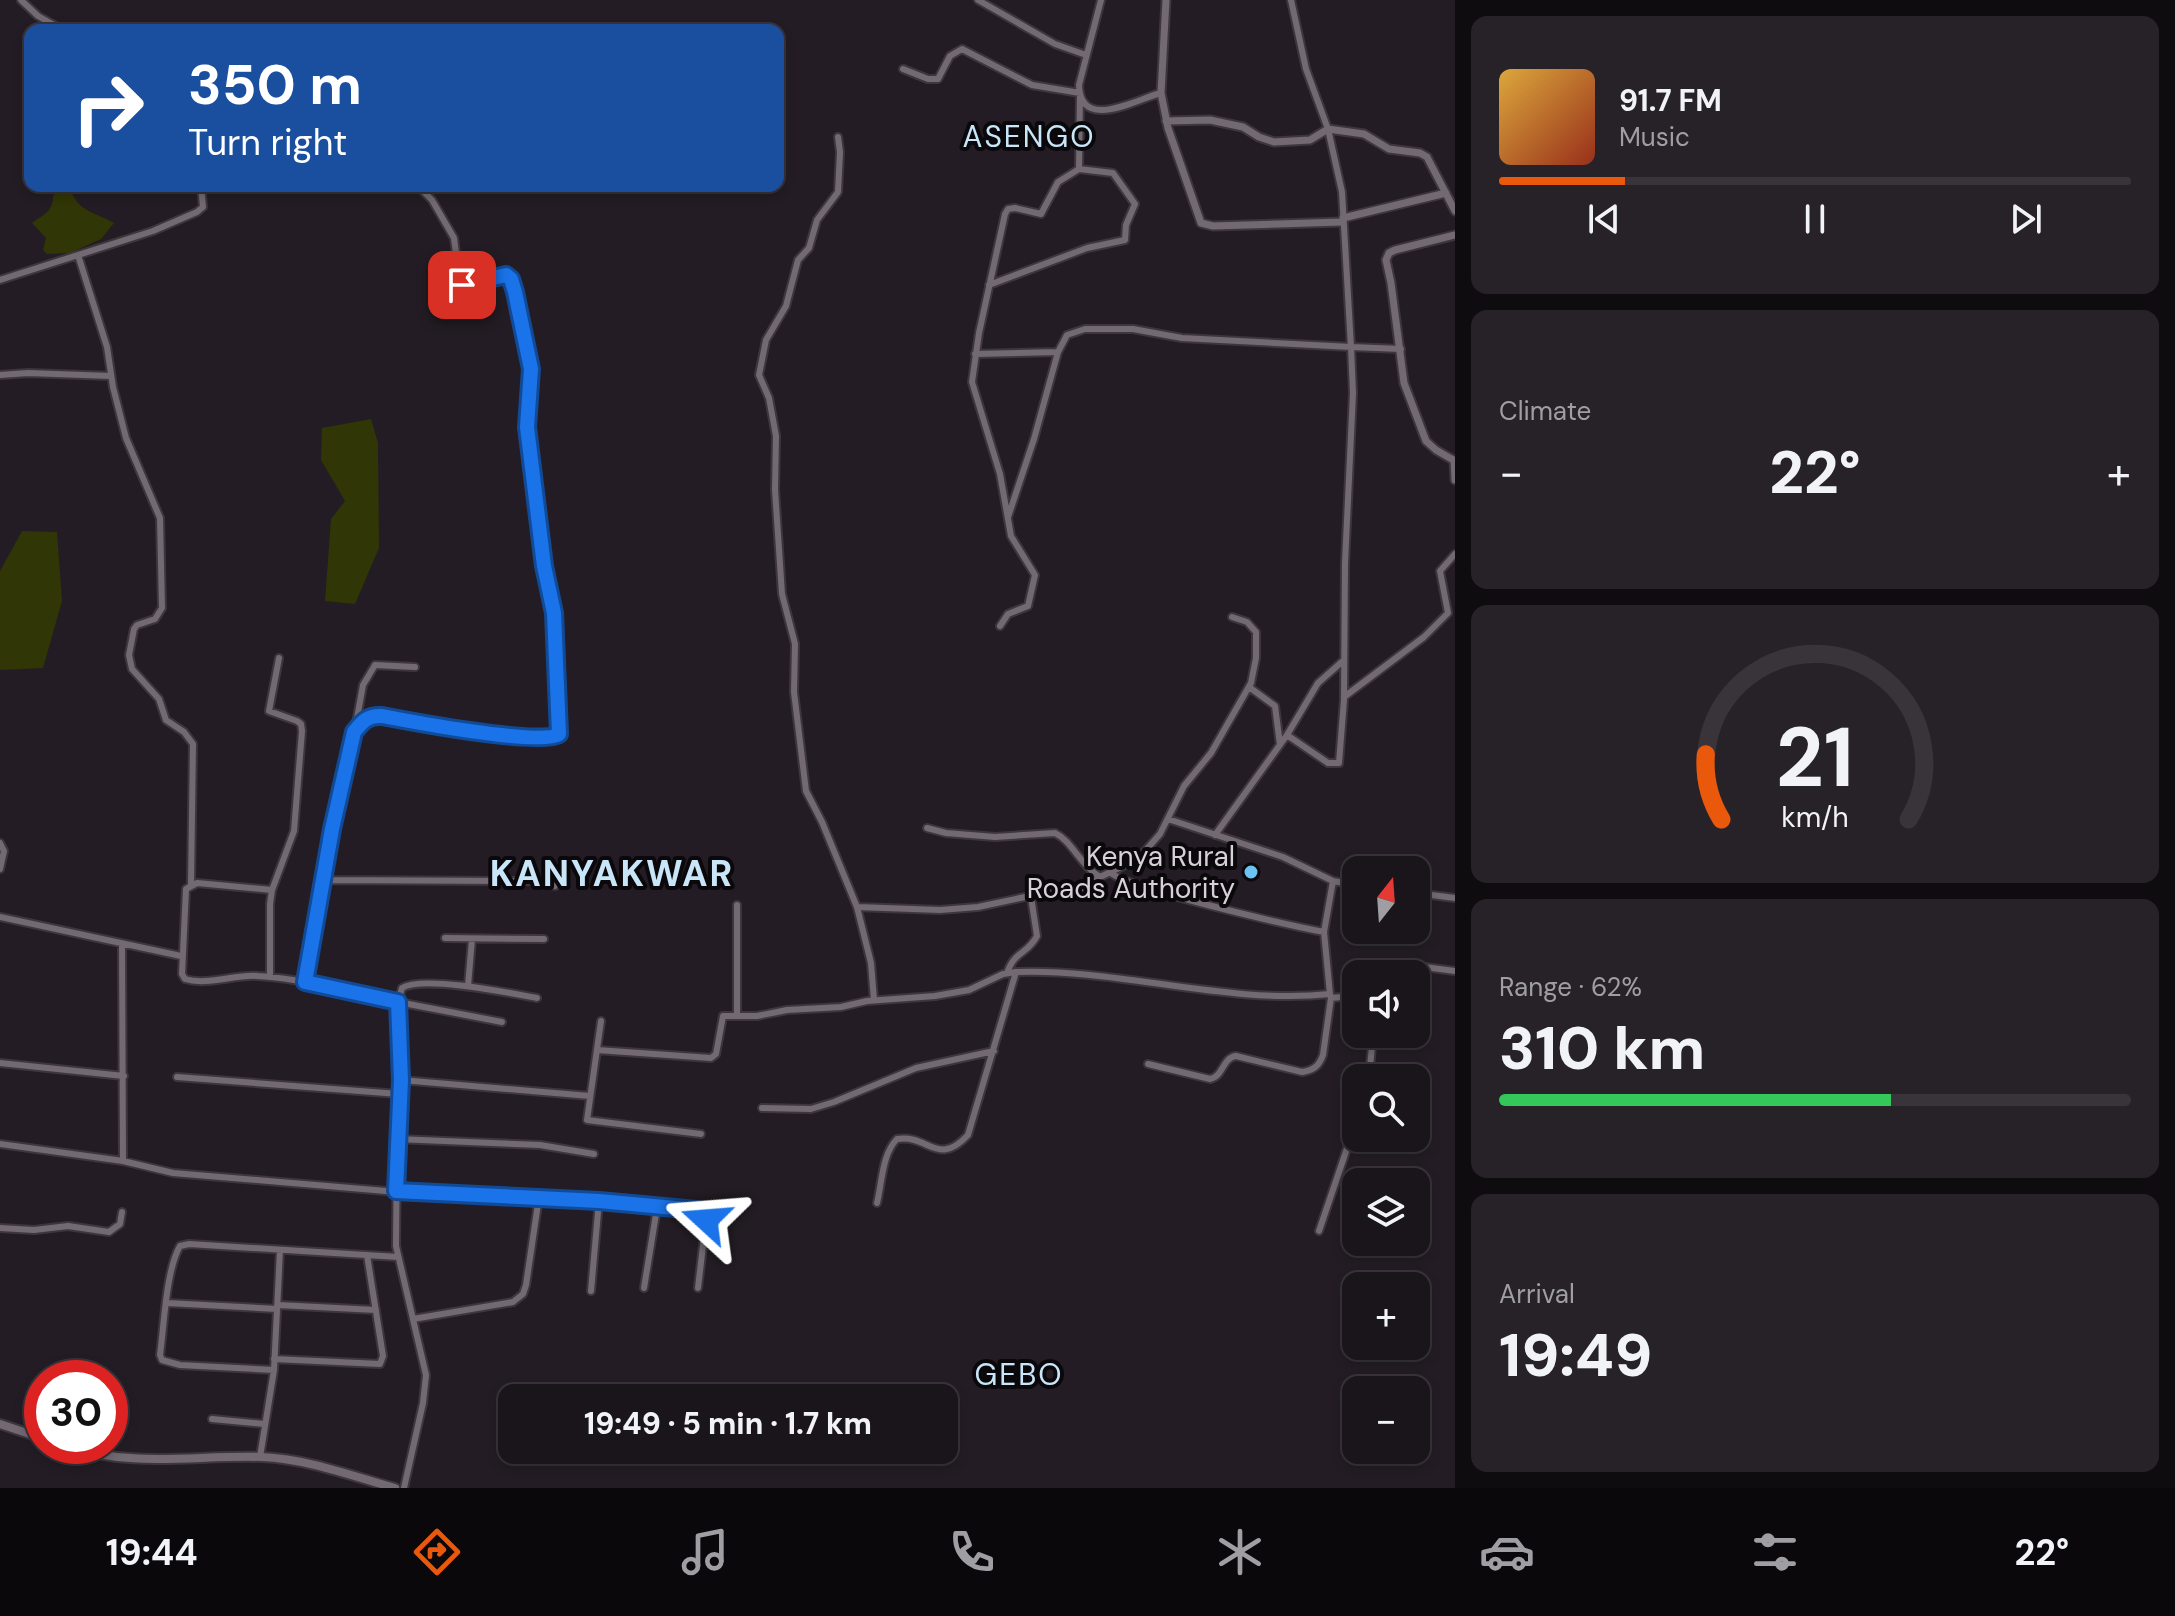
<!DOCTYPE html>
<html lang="en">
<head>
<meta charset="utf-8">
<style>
  body { margin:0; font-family:"DM Sans",sans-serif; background:#272228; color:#f1f3f6; height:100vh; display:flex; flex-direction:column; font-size:30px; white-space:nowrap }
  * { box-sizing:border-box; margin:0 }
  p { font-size:26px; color:#9f9fa3 }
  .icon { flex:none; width:44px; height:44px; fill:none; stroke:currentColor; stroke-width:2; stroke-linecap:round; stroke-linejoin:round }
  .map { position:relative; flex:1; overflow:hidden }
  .details { display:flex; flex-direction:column; gap:16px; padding:16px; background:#0e0c0f; width:720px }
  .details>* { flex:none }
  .banner { position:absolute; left:24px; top:24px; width:760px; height:168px; border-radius:16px; box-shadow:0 4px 12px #0003,0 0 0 2px #38343a; background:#1a4fa0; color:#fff; overflow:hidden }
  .needle { width:52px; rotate:17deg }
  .buttons { position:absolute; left:1342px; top:856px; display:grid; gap:16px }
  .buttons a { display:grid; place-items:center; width:88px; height:88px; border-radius:16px; background:#1a151b; box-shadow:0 4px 12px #0003,0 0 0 2px #38343a; font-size:40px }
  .speed { position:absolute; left:24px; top:1360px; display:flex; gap:16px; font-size:40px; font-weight:700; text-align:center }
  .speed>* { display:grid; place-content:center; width:104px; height:104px; border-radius:50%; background:#1a151b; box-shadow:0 4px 12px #0003,0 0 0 2px #38343a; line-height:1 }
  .speed .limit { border:12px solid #d22; background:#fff; color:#111 }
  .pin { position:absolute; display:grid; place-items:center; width:68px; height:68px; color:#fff; margin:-34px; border-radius:16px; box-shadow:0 4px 12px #0006 }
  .me { position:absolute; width:88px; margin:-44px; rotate:289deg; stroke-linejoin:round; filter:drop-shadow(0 0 6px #0008) }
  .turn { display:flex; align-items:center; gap:28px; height:168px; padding:0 32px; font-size:36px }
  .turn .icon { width:104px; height:104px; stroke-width:2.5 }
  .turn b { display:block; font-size:56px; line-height:68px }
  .big { font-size:60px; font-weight:800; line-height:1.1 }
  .details .tile { flex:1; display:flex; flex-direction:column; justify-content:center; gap:12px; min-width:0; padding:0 28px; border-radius:16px; background:#272228 }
  .details .dial { align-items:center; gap:0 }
  .dial svg { height:208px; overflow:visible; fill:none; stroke:#38343a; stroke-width:7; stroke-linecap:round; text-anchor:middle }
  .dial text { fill:#f1f3f6; stroke:none }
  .song { display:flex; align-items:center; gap:24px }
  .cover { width:96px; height:96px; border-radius:12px; background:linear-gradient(135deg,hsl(40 70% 55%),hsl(10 70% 35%)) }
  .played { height:8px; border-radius:4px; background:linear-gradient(90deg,#ea580c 20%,#38343a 20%) }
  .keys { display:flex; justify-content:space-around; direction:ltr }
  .heat { display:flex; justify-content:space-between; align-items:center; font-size:44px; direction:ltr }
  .charge { height:12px; border-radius:6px; background:linear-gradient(90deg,#34c759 62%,#38343a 0) }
  .trip { position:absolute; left:498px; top:1384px; width:460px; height:80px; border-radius:16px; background:#1a151b; box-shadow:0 4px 12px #0003,0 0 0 2px #38343a; font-weight:800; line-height:80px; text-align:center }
  .tab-bar { display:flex; height:128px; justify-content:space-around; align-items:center; background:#0a080b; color:#9f9fa3 }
  .tab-bar .icon { width:56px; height:56px }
  .tab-bar .on { color:#ea580c }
  .tab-bar b { font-size:36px; color:#f1f3f6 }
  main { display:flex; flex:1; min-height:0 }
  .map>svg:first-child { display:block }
</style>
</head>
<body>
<main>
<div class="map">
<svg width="1455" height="1488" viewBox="0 0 1455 1488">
  <rect width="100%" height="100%" fill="#231c24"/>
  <path fill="#303605" d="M69,187c10,26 24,24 45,36l-13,16 -31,14 -23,1 -4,-4 3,-12 -14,-15c5,-4 13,-8 17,-13 9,-13 -4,-16 20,-23z
    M371,419l7,24 1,105 -24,56 -30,-3 6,-82 14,-18 -24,-41 1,-32z
    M22,531l35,1 5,69 -19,67 -43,2v-99z"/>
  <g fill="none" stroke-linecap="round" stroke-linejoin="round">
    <g stroke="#3d373d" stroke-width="10">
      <path id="minor" d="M21,0l17,16 25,14
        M978,0l77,44 31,11
        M1101,0l-22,85c1,48 60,13 82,8
        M1291,0l15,69 22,60 14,63 9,155 50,2
        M903,69l25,10h10l12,-23 12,-7 70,36 48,8 -1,76 34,4 22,31 -9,21 -1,15 -38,8 -98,37
        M838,137l2,15 -2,40 -21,28 -8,28 -11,12 -12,46 -20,34 -7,35 10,23 7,38 -1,54 7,104 13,50 -1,48 12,99 16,31 35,85 14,56 3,37
        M78,255l29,92 6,40 13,51 34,80 2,90 -7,11 -18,6 -3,4 -5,26 3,14 27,30 7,21 18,12 9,12 -2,140
        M0,280l153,-49 44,-19 6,-5 -2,-21
        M975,354l83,-2
        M0,375l28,-2 83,3
        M1008,517l26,-78 24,-87 9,-17 18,-6h48l49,9 169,9 2,46 -8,170 -1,137 -5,63h-11l-41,-28
        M1000,626l8,-12 20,-8 7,-31 -24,-39 -11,-62 -28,-92 7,-49 26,-119 3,-5 7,-1 26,6 17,-32 21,-13
        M1249,687l26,19 5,39
        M1344,697l80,-60 24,-24 -8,-42 15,-17
        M355,729l8,-44 12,-20 40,2
        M1168,819l115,38 50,24 23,4
        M927,828l19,5 49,4 60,-4c17,8 25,32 45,44
        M1215,835l72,-100 31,-52 26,-23
        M0,843l4,8 -4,18
        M1110,872c14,16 183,54 214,60
        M325,880l209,1 21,5
        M272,890l-75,-7 -11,6 -4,85 3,5c22,7 50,-5 73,-3 47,3 94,16 140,26l3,78 -4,59 -1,107 30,129 -3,28 -19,85
        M1416,893l39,5
        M737,905v111
        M857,907l83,3 38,-3 80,-17 27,-2 15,-11 38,-18 22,-25 24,-48 27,-33 40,-70 5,-25v-26l-9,-10 -15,-5
        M0,917l181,39
        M445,938l99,1
        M122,945l1,216
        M1409,965l46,6
        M1007,973c8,-23 20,-18 30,-37l-6,-39
        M270,977v-73l2,-14 22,-59 8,-100 -1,-7 -4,-3 -28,-10 10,-53
        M305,982l27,-153 22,-97c8,-10 14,-17 28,-16l76,13 92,10 8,-2 2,-6 -6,-118 -10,-47 -17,-139 4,-58 -16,-77 -4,-13 -5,-4 -38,11 -8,-2 -6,-46 -22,-38 -14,-14
        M468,986l4,-47
        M1330,994l-6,-62 9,-51
        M601,1021l-14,99 114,14
        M502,1022l-104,-20 4,-14c21,-13 108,5 135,10
        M597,1050l114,8 5,-4 7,-38h34l30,-6 54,-3 26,-6 68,-5 34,-6 34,-16 13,-2c103,-4 210,33 314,22l1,4 23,-2 2,3
        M0,1063l124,13
        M1148,1064l62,15c14,-3 12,-21 26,-23l66,16c12,-2 17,-6 21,-17l8,-57
        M177,1077l222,17
        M1369,1078l3,-32 -1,-12
        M401,1080l189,16
        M762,1108l49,1 23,-7 82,-34 78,-17
        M397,1139l143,6 54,9
        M0,1144l123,17 50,12 213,18 213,10 98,9 6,3 3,7 -8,68
        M877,1203c5,-20 5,-49 20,-64 32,-5 40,29 71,-4l48,-163
        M0,1228l34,2 34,-4 41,6 11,-8 2,-12
        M1319,1231l37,-109
        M644,1288l13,-80
        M591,1291l8,-90
        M167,1303l110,6
        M278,1305l98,5
        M413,1319l100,-17 10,-8 3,-9 13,-88
        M274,1359l106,5 3,-8 -16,-101
        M274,1370l-94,-5 -18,-5 -2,-5c4,-29 6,-85 20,-109l9,-2 209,13
        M212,1419l53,5
        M260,1457l14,-87 6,-120"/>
    </g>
    <g stroke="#3d373d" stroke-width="11">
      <path id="tertiary" d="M1166,0l-5,93 7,35 33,95 12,3 129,-4
        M1166,121l44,-1 33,7 16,10 15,5 36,-2 18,-11 36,5 25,15 31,4 7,4 28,54
        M1343,218l103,-25
        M1455,235l-60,15 -6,3 -3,7 5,23 13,100 22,58 10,9 19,11
        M1454,460l1,20"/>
    </g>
    <g stroke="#3d373d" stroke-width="12">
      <path id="secondary" d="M0,1424l42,14
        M65,1446c68,22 128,9 197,11 46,2 90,19 133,31"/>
    </g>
    <use href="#minor" stroke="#726973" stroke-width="6"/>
    <use href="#tertiary" stroke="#726973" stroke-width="7"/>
    <use href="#secondary" stroke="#726973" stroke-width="8"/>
  </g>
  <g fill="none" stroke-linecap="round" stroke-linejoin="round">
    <g stroke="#114b97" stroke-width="20">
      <path id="route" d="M462,285l44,-10 5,4 4,13 16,77 -4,58 17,139 10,47 5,121c-15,13 -151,-13 -177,-18 -15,-1 -20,6 -28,16l-22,97 -27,153 93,20 3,78 -5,111 203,10 98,9 6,3 3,7"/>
    </g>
    <use href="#route" stroke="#1a73e8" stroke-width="14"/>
  </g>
  <circle fill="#6ac3f1" stroke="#0b080b" stroke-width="3" cx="1251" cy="872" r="8"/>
  <g text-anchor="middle" stroke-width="8" stroke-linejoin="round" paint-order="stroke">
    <g font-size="28" fill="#d6d1d7" stroke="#0b080b" text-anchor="end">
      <text x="1235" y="866">Kenya Rural<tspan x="1235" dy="32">Roads Authority</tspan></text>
    </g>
    <g font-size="30" letter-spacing="2" fill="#c8e6f8" stroke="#0b080b">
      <text x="1029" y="147">ASENGO</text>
      <text x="1019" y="1385">GEBO</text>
    </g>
    <g font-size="36" font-weight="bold" letter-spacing="2" fill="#c8e6f8" stroke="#0b080b">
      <text x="612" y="886">KANYAKWAR</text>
    </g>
  </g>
</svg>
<div class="buttons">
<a><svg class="needle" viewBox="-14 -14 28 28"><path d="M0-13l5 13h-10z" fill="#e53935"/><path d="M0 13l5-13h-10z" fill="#9f9fa3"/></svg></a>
<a><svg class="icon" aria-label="sound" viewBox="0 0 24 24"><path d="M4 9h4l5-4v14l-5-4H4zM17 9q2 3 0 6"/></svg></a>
<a><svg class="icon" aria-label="search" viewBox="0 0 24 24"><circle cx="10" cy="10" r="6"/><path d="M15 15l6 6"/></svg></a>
<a><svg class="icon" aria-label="layers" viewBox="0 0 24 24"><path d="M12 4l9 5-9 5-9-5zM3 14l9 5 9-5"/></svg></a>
<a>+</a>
<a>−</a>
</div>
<div class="speed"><div class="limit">30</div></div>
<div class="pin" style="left:462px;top:285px;background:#d93025"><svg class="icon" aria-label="arrive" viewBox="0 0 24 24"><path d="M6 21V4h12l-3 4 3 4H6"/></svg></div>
<svg class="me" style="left:706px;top:1220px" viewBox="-20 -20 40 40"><path d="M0-17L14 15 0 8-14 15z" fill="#1a73e8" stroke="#fff" stroke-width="4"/></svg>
<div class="trip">19:49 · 5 min · 1.7 km</div>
<div class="banner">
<div class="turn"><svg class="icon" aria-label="right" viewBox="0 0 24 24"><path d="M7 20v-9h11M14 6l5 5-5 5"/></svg><div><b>350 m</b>Turn right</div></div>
</div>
</div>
<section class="details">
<div class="tile">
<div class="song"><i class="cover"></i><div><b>91.7 FM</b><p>Music</p></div></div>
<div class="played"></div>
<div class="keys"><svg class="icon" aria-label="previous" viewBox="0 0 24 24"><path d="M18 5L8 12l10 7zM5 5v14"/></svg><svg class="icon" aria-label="pause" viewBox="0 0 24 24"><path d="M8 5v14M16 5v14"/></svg><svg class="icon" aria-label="next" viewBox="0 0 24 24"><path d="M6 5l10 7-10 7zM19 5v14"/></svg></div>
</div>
<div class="tile"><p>Climate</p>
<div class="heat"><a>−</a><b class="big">22°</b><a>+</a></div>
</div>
<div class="tile dial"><svg viewBox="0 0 100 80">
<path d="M14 69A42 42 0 1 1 86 69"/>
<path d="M14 69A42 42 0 0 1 8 44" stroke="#ea580c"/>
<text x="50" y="56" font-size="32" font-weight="700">21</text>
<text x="50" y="72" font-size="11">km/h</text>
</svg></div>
<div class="tile"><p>Range · 62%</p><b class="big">310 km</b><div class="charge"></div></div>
<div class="tile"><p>Arrival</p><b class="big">19:49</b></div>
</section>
</main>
<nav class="tab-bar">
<b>19:44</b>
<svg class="icon on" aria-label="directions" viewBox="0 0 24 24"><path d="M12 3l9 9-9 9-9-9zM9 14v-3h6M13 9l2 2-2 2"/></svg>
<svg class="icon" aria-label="music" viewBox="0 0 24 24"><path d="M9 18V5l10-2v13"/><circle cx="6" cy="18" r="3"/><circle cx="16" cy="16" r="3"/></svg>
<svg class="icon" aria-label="phone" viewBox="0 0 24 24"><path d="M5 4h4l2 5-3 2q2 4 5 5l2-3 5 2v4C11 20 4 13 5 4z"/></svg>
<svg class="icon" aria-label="climate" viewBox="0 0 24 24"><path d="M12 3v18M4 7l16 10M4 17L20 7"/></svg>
<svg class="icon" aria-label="car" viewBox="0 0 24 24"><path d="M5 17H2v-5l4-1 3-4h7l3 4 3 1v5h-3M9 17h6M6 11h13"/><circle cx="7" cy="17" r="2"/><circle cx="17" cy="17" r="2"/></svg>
<svg class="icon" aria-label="filters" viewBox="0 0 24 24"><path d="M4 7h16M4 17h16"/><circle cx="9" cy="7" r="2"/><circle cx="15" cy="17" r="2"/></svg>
<b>22°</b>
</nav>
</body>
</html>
